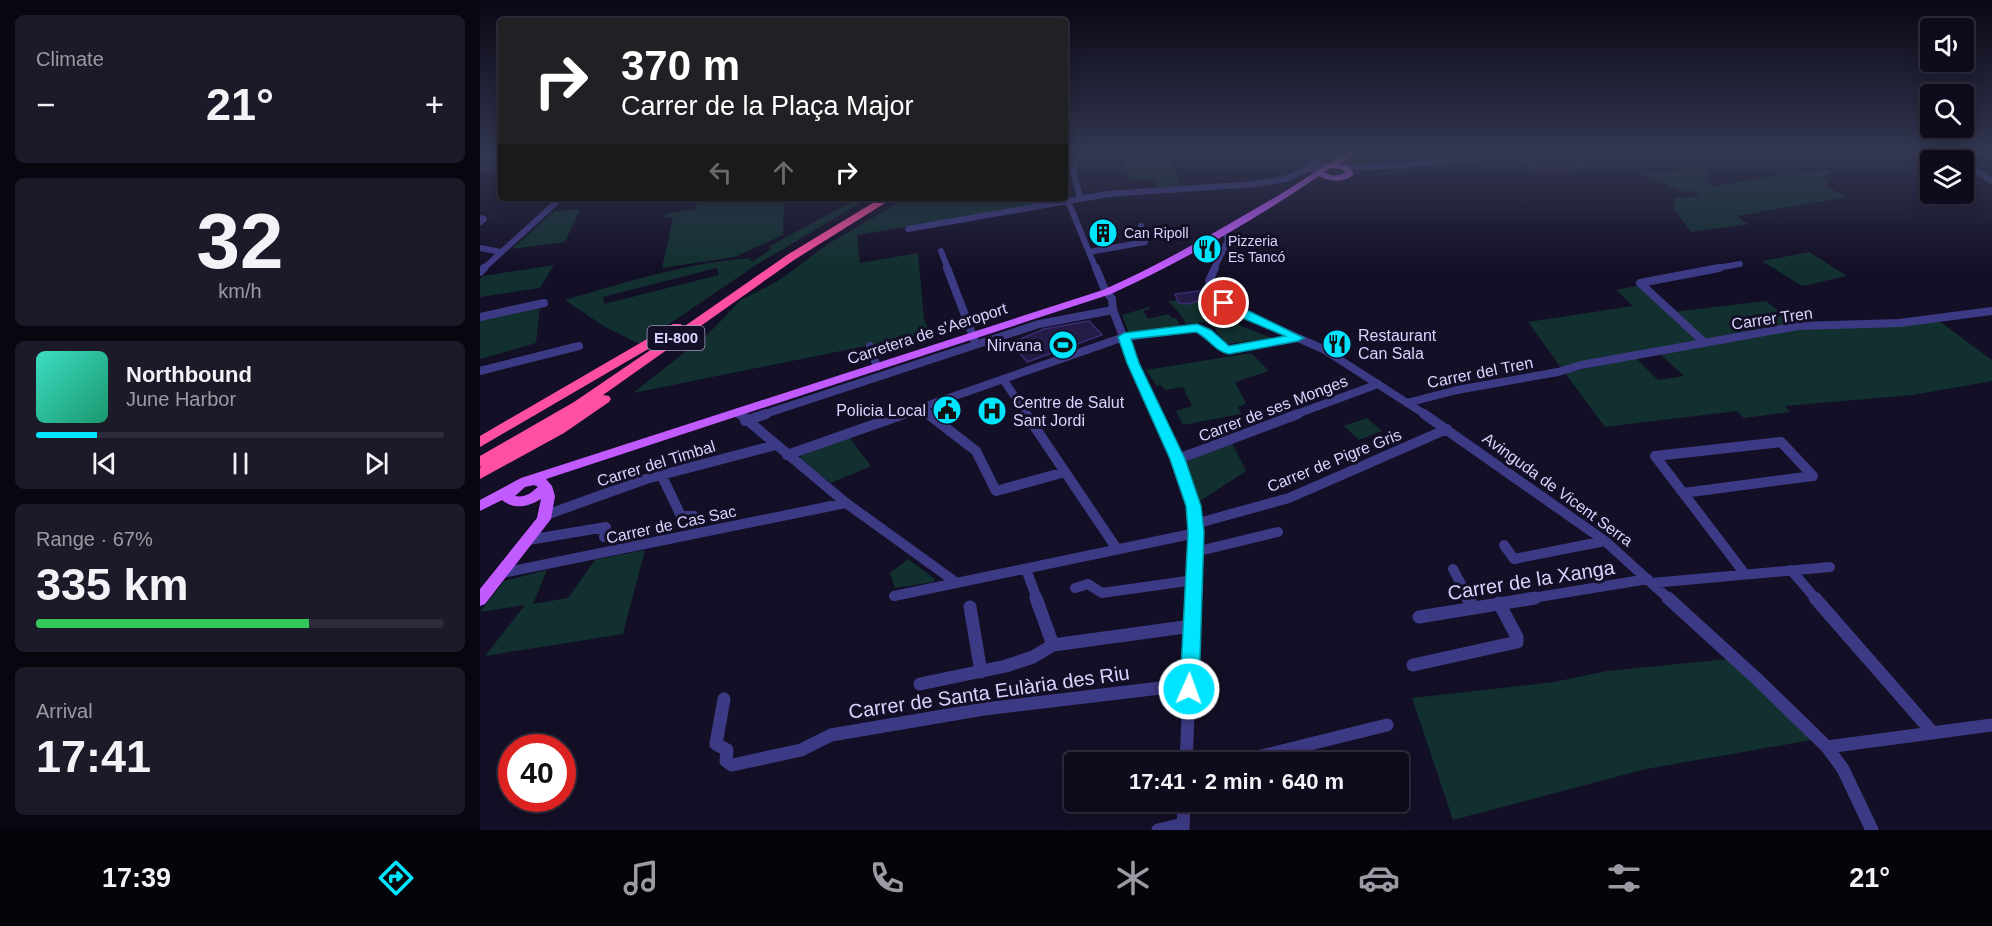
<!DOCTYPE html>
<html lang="en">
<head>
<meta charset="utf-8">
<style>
  body { margin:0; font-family:Helvetica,sans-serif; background:#1c1929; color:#f1f3f6; height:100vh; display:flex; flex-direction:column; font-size:22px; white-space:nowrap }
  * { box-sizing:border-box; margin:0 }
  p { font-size:20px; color:#9b9ba3 }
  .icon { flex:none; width:33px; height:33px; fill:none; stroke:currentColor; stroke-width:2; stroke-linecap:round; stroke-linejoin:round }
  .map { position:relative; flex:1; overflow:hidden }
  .panel { display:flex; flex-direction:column; gap:15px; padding:15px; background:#08060f; width:480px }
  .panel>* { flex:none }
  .top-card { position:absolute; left:18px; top:18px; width:570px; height:183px; border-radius:6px; box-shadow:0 3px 15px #0003,0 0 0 2px #2e2b3b; background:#202124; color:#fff; overflow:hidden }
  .tools { position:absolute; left:1440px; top:18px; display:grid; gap:12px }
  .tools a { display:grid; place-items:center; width:54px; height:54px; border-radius:6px; background:#0e0b1c; box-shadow:0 3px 15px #0003,0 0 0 2px #2e2b3b; font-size:30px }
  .speed { position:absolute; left:18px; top:734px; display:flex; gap:12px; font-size:30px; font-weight:700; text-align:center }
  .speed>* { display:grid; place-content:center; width:78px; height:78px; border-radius:50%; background:#0e0b1c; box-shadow:0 3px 15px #0003,0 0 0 2px #2e2b3b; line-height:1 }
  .speed .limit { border:9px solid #d22; background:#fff; color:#111 }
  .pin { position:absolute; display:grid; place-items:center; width:51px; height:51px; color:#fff; margin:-26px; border:3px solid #fff; border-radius:50%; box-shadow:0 2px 6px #0007 }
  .me { position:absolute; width:66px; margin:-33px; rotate:2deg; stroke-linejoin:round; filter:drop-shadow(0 0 4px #0008) }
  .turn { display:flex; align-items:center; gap:21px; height:126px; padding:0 24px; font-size:27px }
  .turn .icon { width:78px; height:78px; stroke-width:2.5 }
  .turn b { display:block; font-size:42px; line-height:51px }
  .lanes { display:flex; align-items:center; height:57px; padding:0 24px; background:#0003; justify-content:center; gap:30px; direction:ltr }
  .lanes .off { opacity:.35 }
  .big { font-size:45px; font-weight:700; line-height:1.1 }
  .panel .tile { flex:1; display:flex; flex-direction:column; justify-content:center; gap:9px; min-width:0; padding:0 21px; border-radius:9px; background:#1c1929 }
  .panel .dial { align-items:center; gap:0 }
  .dial b { font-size:78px; line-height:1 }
  .song { display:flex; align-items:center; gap:18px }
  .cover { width:72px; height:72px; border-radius:9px; background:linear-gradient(135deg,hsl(170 70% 55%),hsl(160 70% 35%)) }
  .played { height:6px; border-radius:3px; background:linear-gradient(90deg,#00e5ff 15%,#2e2b3b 15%) }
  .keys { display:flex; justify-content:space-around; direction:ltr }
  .heat { display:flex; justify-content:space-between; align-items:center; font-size:33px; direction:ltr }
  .charge { height:9px; border-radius:4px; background:linear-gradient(90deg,#34c759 67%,#2e2b3b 0) }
  .trip { position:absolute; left:584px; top:752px; width:345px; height:60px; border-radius:6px; background:#0e0b1c; box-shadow:0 3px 15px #0003,0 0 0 2px #2e2b3b; font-weight:700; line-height:60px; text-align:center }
  .menu { display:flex; height:96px; justify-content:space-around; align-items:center; background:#06040b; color:#9b9ba3 }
  .menu .icon { width:42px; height:42px }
  .menu .active { color:#00e5ff }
  .menu b { font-size:27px; color:#f1f3f6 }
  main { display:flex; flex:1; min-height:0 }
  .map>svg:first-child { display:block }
</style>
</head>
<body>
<main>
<section class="panel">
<div class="tile"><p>Climate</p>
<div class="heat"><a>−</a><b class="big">21°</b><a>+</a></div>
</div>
<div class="tile dial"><b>32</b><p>km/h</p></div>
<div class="tile">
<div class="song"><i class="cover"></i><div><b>Northbound</b><p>June Harbor</p></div></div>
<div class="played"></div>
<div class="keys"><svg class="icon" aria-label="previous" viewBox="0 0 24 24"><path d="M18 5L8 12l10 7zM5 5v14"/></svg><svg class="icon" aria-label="pause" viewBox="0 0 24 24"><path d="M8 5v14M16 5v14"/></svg><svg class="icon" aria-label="next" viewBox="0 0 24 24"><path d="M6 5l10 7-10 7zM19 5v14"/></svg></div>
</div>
<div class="tile"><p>Range · 67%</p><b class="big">335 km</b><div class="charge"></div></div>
<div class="tile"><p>Arrival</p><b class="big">17:41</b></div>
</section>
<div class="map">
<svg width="1512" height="830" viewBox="0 0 1512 830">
  <rect width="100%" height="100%" fill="#130f26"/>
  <path fill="#12302f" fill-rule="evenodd" d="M642,153h46l12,33 -24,2 -2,-10 -24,3z
    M1221,168l7,3 -4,10 11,6 32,-7 81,-10 4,3 -9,4 6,6 -4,3 22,11 -110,19 11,8 -57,8 -18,-24 2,-10 25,-2 -9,-6 -9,2 -39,-18z
    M219,198h85l-1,37 -48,22 -73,11 11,-50 -8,-1 1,-3 29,-5z
    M379,198h10l-113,67 -116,79 -35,-17 -40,-27c62,-18 123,-38 188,-42l-4,2 4,1 17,-11v-4zM237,268l2,7 -115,29 -1,-7z
    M426,198h156l1,2 -206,35 3,28 58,-10 6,66 6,14 -297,60 75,-59 33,-34 37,-19 50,-37z
    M100,209l-15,33 -53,7 42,-38z
    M1329,252l38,24 -45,10 -40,-25z
    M74,265l-14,23 -60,9v-18l3,-3z
    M1156,286l4,1 59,54 -137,28 -34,-47 105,-16 -17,-16z
    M730,298l12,22 -36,4 -6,-10 -12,-13 10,-1 2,3z
    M1286,301l28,22 -88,18 -34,-29z
    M60,307l-4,36 -56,16v-39z
    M669,307l1,2 -7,2 5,8 20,-5 4,4h4l4,8 -51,7 -7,-18z
    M1459,321l53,39v21l-79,14 -128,11 5,6 -46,6 -7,-7 -132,16 -40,-54 71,-15 22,22 26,-4 -24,-22 151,-27z
    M752,322l39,16 -44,6 -12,-14h2l-6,-5z
    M771,353l18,18 -34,11 11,22 -8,3 3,7 -58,11 -7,-14 16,-5 -9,-19 -18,3 -4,-5 -4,1 -11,-16z
    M887,418l15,13 -23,9 -15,-14z
    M369,437l22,29 -40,17 -31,-24 1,-5z
    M752,443l14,28 -46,30 -13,-31v-9z
    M165,550l-22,84 -138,22 40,-51 -45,7 24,-31 43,-11 -14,34 35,-6 27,-38z
    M428,559l27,20 -2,3 -38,6 -5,-15z
    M1248,659l84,81 -166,29 -193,51 -41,-122 142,-16 53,-11z"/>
  <path fill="#241b47" stroke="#3b2d73" stroke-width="1.5" d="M0,153h21v15l-21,3z
    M1100,153l17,12 -58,7 -15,-10z
    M629,228l4,9 -16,2 -4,-9z
    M726,290l4,8 -23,6 -8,-1 -4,-9z
    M609,321l13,14 -75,27 -16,-19 33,-14z"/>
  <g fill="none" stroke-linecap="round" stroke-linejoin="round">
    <path stroke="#3d3a85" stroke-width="6" d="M598,153l-5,17 7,28
      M1467,153l12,7
      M1484,163l28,18
      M866,168l61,-3 107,-12
      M824,170l10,-7 14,3
      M588,201l28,68
      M0,218l4,1 -4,3
      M428,229l200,-35 148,-10 30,-5 22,-10 11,2
      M0,248l21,4
      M461,251l7,18
      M609,252l56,-10 -4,-16
      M3,269l78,-71
      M734,269l14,-29 -3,-10
      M1231,269l29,-5"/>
    <path stroke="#3d3a85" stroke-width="8" d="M467,268l29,76
      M616,268l9,22 7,9 1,11 20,53 24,52
      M735,268l-6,13 21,27 93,41 103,66
      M0,272l4,-4
      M0,317l64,-14
      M1225,343l-65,-60 79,-15
      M390,346l7,21
      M0,371l99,-25
      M523,379l24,36
      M927,403l50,-13 101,-18 23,-7 217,-39 101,-3 93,-12
      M440,408l10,7
      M258,412l4,3
      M282,415l277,-91 74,-14
      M420,415l224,-78 73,-9 23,18 9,4 69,-12
      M814,415l84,-31"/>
    <path stroke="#3d3a85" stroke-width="10" d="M260,414l106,89 111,80
      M448,414l48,37 20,40 69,-19
      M546,414l91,135
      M676,414c13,29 30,60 38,91 7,30 0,64 -1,94
      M944,414l181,127 64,58
      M265,421l21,-7
      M307,455l117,-41
      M1175,456l126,-14 32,34 -130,17
      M1175,456l90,118
      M698,459l120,-45
      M181,474l20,42h13
      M66,515l100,-36 130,-34
      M715,524l94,-26 158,-69
      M48,540l78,-13 -2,10
      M1024,545l10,14 91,-18
      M715,552l83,-20
      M546,569l11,30
      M973,569l16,30
      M1311,570l25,29
      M22,573l344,-70
      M1172,583l178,-16
      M595,588l13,-4 14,9 92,-13
      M414,596l302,-63
      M1046,599l122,-20"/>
    <path stroke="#3d3a85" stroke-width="13" d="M556,598l17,47
      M988,598l5,10
      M1188,598l89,81 70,68 16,22 29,61
      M1335,598l118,135
      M490,607l11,65
      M939,617l116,-19
      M933,665l104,-23v-5l-18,-34
      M440,684l86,-18 27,-9 20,-12 139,-19
      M244,699l-8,45 11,6 -1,11 6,4 69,-15 30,-15 153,-26 176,-21 29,1
      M1347,747l165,-22
      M706,762l7,-164
      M757,762l150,-37
      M678,830l25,-6
      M703,830l1,-29"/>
    <path fill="#c25bff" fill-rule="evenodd" d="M870,153h10l-22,11 9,1 7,9c-10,9 -24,8 -35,2 -66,45 -136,85 -208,118l-565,185 6,7 3,10 -4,23 -66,85 -5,2v-17l57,-71 4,-19c-13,8 -27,11 -39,1l-22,11v-11l41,-22 582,-188c61,-27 118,-61 176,-95 25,-15 45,-30 71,-42zM850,168l12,1 3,4 -11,3 -10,-4zM54,485l4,2c-7,6 -13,11 -23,9l10,-9z"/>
    <path fill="#ff4fa3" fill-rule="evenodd" d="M401,198h12l-99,62 -191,135 6,1 2,3 -2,3 -45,31 -84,46v-11l2,-2 -2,1v-11l94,-54 100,-68 -194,113v-11l193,-112h8l1,4 105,-73z"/>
  </g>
  <linearGradient id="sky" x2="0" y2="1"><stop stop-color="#0a0815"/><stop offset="0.57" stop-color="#333752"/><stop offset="1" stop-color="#333752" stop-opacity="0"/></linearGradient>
  <rect width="1512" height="269" fill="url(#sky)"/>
  <path fill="#00e5ff" stroke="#0095a6" stroke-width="1.5" d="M744,299l80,39 -6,3 -69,13c-15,-3 -20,-16 -33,-22l-65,7 8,24 46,96 16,47 3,26 -5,157 -3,6 -7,3 -7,-3 -2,-6 8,-157 -2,-26 -16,-47 -43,-96 -9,-26 6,-4 73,-9 14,6 18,16 56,-10 -59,-25 -8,-8z"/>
  <defs>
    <g id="building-disc" transform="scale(1.5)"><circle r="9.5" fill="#00e5ff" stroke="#130f26"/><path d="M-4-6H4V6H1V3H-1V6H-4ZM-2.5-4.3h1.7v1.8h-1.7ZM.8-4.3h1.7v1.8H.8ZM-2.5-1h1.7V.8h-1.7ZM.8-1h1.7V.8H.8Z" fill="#111"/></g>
    <g id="restaurant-disc" transform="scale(1.5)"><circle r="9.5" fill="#00e5ff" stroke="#130f26"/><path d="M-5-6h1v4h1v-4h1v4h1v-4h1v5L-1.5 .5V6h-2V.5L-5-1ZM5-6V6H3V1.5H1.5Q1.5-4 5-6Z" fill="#111"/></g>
    <g id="stadium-disc" transform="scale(1.5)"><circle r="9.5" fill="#00e5ff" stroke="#130f26"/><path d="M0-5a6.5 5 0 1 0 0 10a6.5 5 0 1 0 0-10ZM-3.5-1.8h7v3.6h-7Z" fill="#111"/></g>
    <g id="civic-disc" transform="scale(1.5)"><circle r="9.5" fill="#00e5ff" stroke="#130f26"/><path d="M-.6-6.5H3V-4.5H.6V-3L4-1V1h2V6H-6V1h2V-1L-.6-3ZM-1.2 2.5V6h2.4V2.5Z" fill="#111"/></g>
    <g id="hospital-disc" transform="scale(1.5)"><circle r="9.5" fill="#00e5ff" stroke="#130f26"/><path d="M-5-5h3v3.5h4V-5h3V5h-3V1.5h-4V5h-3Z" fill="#111"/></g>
  </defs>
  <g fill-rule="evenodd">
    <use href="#building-disc" x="623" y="233"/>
    <use href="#restaurant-disc" x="727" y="249"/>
    <use href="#restaurant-disc" x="857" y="344"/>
    <use href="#stadium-disc" x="583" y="345"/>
    <use href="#civic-disc" x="467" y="410"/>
    <use href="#hospital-disc" x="512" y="411"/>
  </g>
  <g text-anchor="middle" stroke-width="6" stroke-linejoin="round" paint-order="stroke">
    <g font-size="14" fill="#d9d4ff" stroke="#130f26" text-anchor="start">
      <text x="644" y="238">Can Ripoll</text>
      <text x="748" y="246">Pizzeria<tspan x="748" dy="16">Es Tancó</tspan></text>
    </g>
    <rect fill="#130f26" stroke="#9e99be" stroke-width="1.5" x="167.5" y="326" width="57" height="24" rx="4.5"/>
    <g font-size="15" font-weight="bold" fill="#d9d4ff">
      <text x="196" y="343">EI-800</text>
    </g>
    <g font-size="16" fill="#d9d4ff" stroke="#130f26">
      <text transform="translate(1292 318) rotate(-8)" y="6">Carrer Tren</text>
      <text transform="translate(447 333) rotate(-18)" y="6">Carretera de s'Aeroport</text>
      <text transform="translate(1000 372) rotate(-11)" y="6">Carrer del Tren</text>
      <text transform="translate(793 408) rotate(-21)" y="6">Carrer de ses Monges</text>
      <text transform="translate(854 460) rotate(-22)" y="6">Carrer de Pigre Gris</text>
      <text transform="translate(176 463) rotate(-17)" y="6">Carrer del Timbal</text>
      <text transform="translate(1078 489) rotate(36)" y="6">Avinguda de Vicent Serra</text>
      <text transform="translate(191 524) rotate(-12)" y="6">Carrer de Cas Sac</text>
    </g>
    <g font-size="16" fill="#d9d4ff" stroke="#130f26" text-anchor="start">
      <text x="878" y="341">Restaurant<tspan x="878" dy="18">Can Sala</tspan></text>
      <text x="562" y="351" text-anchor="end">Nirvana</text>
      <text x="533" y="408">Centre de Salut<tspan x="533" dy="18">Sant Jordi</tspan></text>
      <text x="446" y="416" text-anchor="end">Policia Local</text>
    </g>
    <g font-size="20" fill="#d9d4ff" stroke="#130f26">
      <text transform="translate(1051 580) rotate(-9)" y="7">Carrer de la Xanga</text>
      <text transform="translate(509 692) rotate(-8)" y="7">Carrer de Santa Eulària des Riu</text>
    </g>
  </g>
</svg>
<div class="tools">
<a><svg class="icon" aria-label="sound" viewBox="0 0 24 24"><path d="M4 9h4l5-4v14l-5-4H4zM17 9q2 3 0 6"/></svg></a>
<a><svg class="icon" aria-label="search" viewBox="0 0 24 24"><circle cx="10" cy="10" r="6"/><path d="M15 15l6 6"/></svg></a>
<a><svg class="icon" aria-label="layers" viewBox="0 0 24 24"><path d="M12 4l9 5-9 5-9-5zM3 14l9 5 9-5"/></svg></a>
</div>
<div class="speed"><div class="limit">40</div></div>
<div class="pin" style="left:744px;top:303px;background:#d93025"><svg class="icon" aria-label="arrive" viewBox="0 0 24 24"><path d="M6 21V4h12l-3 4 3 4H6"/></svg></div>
<svg class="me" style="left:709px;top:689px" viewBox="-20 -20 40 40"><circle r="17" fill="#00e5ff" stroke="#fff" stroke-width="3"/><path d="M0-11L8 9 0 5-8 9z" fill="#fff"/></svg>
<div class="trip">17:41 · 2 min · 640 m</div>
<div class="top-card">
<div class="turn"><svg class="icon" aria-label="right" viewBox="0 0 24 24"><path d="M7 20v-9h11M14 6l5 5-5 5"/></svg><div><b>370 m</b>Carrer de la Plaça Major</div></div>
<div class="lanes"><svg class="icon off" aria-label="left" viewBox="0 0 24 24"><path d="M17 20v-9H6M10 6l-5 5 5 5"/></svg><svg class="icon off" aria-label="ahead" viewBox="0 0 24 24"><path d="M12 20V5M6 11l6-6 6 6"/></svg><svg class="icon" aria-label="right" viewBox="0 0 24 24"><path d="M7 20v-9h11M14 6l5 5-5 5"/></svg></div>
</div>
</div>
</main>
<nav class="menu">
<b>17:39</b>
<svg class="icon active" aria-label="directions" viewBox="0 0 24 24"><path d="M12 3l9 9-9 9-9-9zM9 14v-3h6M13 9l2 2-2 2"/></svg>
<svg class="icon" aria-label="music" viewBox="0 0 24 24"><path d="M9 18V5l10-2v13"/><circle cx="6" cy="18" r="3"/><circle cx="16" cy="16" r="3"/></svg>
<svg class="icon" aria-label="phone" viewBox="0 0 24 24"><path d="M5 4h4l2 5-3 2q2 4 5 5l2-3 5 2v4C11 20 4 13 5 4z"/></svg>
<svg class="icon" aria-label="climate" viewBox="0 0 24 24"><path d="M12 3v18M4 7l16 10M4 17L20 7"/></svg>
<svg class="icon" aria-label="car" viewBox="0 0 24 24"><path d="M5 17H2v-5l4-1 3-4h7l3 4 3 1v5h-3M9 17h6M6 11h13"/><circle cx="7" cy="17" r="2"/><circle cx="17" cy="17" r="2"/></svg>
<svg class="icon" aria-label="filters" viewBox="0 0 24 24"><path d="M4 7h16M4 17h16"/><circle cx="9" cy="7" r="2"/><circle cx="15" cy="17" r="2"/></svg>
<b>21°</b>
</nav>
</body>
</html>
